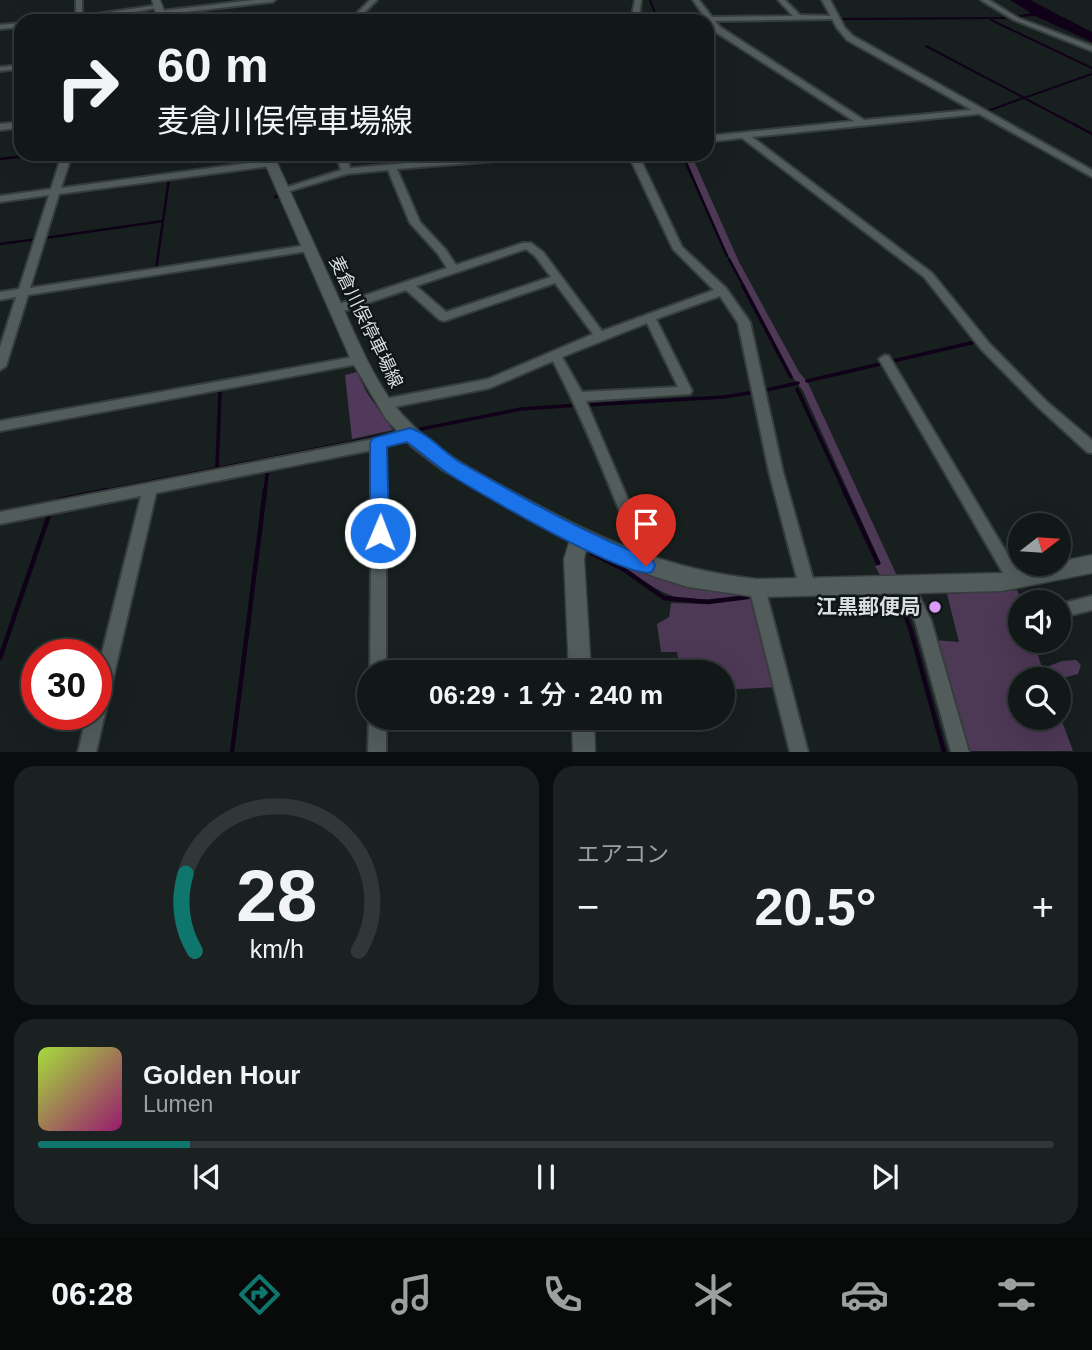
<!DOCTYPE html>
<html lang="ja">
<head>
<meta charset="utf-8">
<style>
  body { margin:0; font-family:Arial,"Noto Sans JP",sans-serif; background:#1a2120; color:#f1f3f6; height:100vh; display:flex; flex-direction:column; font-size:26px; white-space:nowrap }
  * { box-sizing:border-box; margin:0 }
  p { font-size:23px; color:#9ca0a1 }
  .icon { flex:none; width:38px; height:38px; fill:none; stroke:currentColor; stroke-width:2; stroke-linecap:round; stroke-linejoin:round }
  .map { position:relative; height:752px; overflow:hidden }
  .sheet { display:flex; flex-direction:column; gap:14px; padding:14px; background:#090d0d; flex:1 }
  .sheet>* { flex:none }
  .top-card { position:absolute; left:14px; top:14px; width:700px; height:147px; border-radius:21px; box-shadow:0 7px 28px #0002,0 0 0 2px #303736; background:#111817; color:#f1f3f6; overflow:hidden }
  .needle { width:46px; rotate:73deg }
  .tools { position:absolute; left:1008px; top:513px; display:grid; gap:14px }
  .tools a { display:grid; place-items:center; width:63px; height:63px; border-radius:50%; background:#111817; box-shadow:0 7px 28px #0002,0 0 0 2px #303736; font-size:35px }
  .speed { position:absolute; left:21px; top:639px; display:flex; gap:14px; font-size:35px; font-weight:700; text-align:center }
  .speed>* { display:grid; place-content:center; width:91px; height:91px; border-radius:50%; background:#111817; box-shadow:0 7px 28px #0002,0 0 0 2px #303736; line-height:1 }
  .speed .limit { border:10px solid #d22; background:#fff; color:#111 }
  .pin { position:absolute; display:grid; place-items:center; width:60px; height:60px; color:#fff; margin:-72px -30px; border-radius:50% 50% 50% 0; rotate:-45deg; box-shadow:0 0 7px #0007 }
  .pin .icon { rotate:45deg }
  .me { position:absolute; width:77px; margin:-38px; rotate:1deg; stroke-linejoin:round; filter:drop-shadow(0 0 5px #0008) }
  .turn { display:flex; align-items:center; gap:24px; height:147px; padding:0 28px; font-size:32px }
  .turn .icon { width:91px; height:91px; stroke-width:2.5 }
  .turn b { display:block; font-size:49px; line-height:60px }
  .big { font-size:52px; font-weight:600; line-height:1.1 }
  .sheet .widget { flex:1; display:flex; flex-direction:column; justify-content:center; gap:10px; min-width:0; padding:0 24px; border-radius:21px; background:#1a2120 }
  .sheet .dial { align-items:center; gap:0 }
  .dial svg { height:182px; overflow:visible; fill:none; stroke:#303736; stroke-width:7; stroke-linecap:round; text-anchor:middle }
  .dial text { fill:#f1f3f6; stroke:none }
  .song { display:flex; align-items:center; gap:21px }
  .cover { width:84px; height:84px; border-radius:10px; background:linear-gradient(135deg,hsl(80 70% 55%),hsl(320 70% 35%)) }
  .played { height:7px; border-radius:4px; background:linear-gradient(90deg,#0f766e 15%,#303736 15%) }
  .keys { display:flex; justify-content:space-around; direction:ltr }
  .heat { display:flex; justify-content:space-between; align-items:center; font-size:38px; direction:ltr }
  .sheet .tiles { flex:1; display:grid; gap:14px; grid-template-columns:1fr 1fr }
  .widget:last-child { grid-column:span 2 }
  .trip { position:absolute; left:357px; top:660px; width:378px; height:70px; border-radius:35px; background:#111817; box-shadow:0 7px 28px #0002,0 0 0 2px #303736; font-weight:600; line-height:70px; text-align:center }
  .tabs { display:flex; height:112px; justify-content:space-around; align-items:center; background:#070a09; color:#9ca0a1 }
  .tabs .icon { width:49px; height:49px }
  .tabs .selected { color:#0f766e }
  .tabs b { font-size:32px; color:#f1f3f6 }
  .map>svg:first-child { display:block }
</style>
</head>
<body>
<div class="map">
<svg width="1092" height="752" viewBox="0 0 1092 752">
  <rect width="100%" height="100%" fill="#17201f"/>
  <path fill="#4d3856" d="M684,154h7l48,108 60,110 9,11 89,193 -16,1 -6,-11 6,-2 -78,-173 -11,-15 -74,-140z
    M621,564l74,25 58,7 24,91 -54,3v-18h-42l-4,-20h-16l-4,-28 12,-7 2,-14 35,1 43,-8c-67,5 -73,11 -128,-32z
    M1017,590l5,12 -2,38 13,1 13,38h-26v39h39v-5l14,38h-107l-32,-111 25,2 -12,-48z
    M1076,660l5,5 -3,9 -19,5 -8,-6 -2,-7 13,-5z"/>
  <path fill="#50395a" d="M357,372l10,21 26,37 -41,9 -7,-64z"/>
  <path fill="#100018" d="M1010,0h20l62,32v10l-57,-26 -17,1 -2,-1 15,-3z"/>
  <g fill="none" stroke-linecap="round" stroke-linejoin="round">
    <path stroke="#100018" stroke-width="2" d="M650,0l8,21
      M841,19l164,-1
      M770,20l60,-1
      M991,20l101,48
      M677,21h27
      M926,46l153,81
      M987,111l105,-37"/>
    <path stroke="#100018" stroke-width="2.5" d="M1075,125l17,9
      M682,154l45,102
      M0,159l42,-5
      M275,197l3,-1
      M45,238l118,-17
      M0,244l37,-5
      M729,259l15,28
      M156,270l13,-91"/>
    <path stroke="#100018" stroke-width="3.5" d="M743,286l48,91
      M807,381l168,-39
      M797,389l48,103
      M762,391l36,-8
      M586,405l138,-8 31,-5
      M416,430l105,-21 57,-4
      M217,468l3,-77
      M99,492l294,-58
      M265,492l3,-25"/>
    <path stroke="#100018" stroke-width="4.5" d="M844,490l34,73
      M58,500l50,-10
      M591,553l32,16 41,29 44,4 40,-5
      M898,595l13,36 33,121
      M0,658l49,-143
      M232,752l33,-262"/>
    <g stroke="#363d3c" stroke-width="4">
      <path id="minor" d="M76,0h6v16l77,-11 3,2 -79,14h-25l18,-4z
        M254,0h21l-3,2 -112,13 -3,-2 3,-2z
        M370,0h7l-18,18 -28,3 4,-5 20,-1z
        M635,0h6l-2,21h-8z
        M693,0h6l13,17 81,-1 -15,-16h7l15,15 36,1 1,1 -3,2 -119,2 5,6 144,93 117,-11 1,2 -4,3 -226,23 180,136 57,70 57,58 46,39v13l-5,-1 -49,-45 -57,-58 -57,-72 -182,-139 -35,4v-6l147,-15 -140,-90z
        M981,0h8l29,18 74,28v5l-78,-31z
        M21,23v4l-21,2v-4z
        M21,65v4l-21,2v-4z
        M21,122v6l-21,2v-6z
        M62,154h10l-11,34 210,-28 5,3 -5,3 -212,28 -29,94 278,-43 5,3 -5,3 -280,44 -22,71 -6,4v-23l16,-50 -16,3v-8l19,-3 30,-94 -49,7v-6l51,-7z
        M336,154h10l4,14 162,-14h37l-5,3 -147,12 23,53 26,28 10,15 67,-22h8l12,9 59,79 112,-41 -41,-41 -45,-95h10l44,93 44,41 24,34 33,150 32,114 -3,5 -5,2 -5,-2 -3,-5 -30,-114 -31,-149 -18,-27 -64,23 36,72 -2,3 -104,7 58,136 10,29 -3,5 -5,2 -5,-2c-6,-12 -8,-24 -12,-36 -23,-59 -47,-118 -76,-174l-63,27 -106,21 -4,-2 -2,-3 2,-3 4,-2 104,-20 105,-45 -38,-51 -111,38 -4,-1 -34,-30 -65,22h-8l-2,-3 2,-3 114,-38 -9,-14 -28,-31 -22,-53 -41,4 -64,19 -5,-3 63,-20zM526,249l9,7 16,21 -105,35 -30,-26zM647,323l31,64 -96,5 -20,-35z
        M885,355l4,1 131,219 3,5 -3,5 -5,2 -5,-2 -131,-226z
        M359,356l6,4 -2,3 -363,68v-10z
        M410,429l5,1 2,4 -2,4 -29,8v226h-16l2,-222 -216,43 -60,259h-18l9,-38h9v-37l45,-181 -141,28v-12l379,-74z
        M906,578l5,2 20,40 38,132h-18l-36,-131 -17,-36 3,-5z
        M757,581l5,2 3,5 43,164h-18l-41,-164 3,-5z
        M1092,596v14l-33,8v-14z
        M369,718h17v34h-18z"/>
    </g>
    <g stroke="#363d3c" stroke-width="4">
      <path id="tertiary" d="M822,0h8l15,28 8,8 239,134v7l-245,-137 -10,-12z"/>
    </g>
    <g stroke="#363d3c" stroke-width="3">
      <path id="secondary" d="M152,0h8l8,21h-10z
        M261,154h12c22,48 44,96 66,145 15,33 29,68 50,99 34,47 81,71 130,97 81,44 145,74 238,84l245,-6 90,-18v18l-90,18 -245,6 -69,-10 -32,-10 -70,-28 -2,10 7,113h-22l-5,-113 6,-19 -128,-70 -30,-23 -26,-28 -35,-59z
        M572,718h22l1,34h-22z"/>
    </g>
    <use href="#minor" fill="#515c5b" fill-rule="evenodd"/>
    <use href="#tertiary" fill="#515c5b" fill-rule="evenodd"/>
    <use href="#secondary" fill="#515c5b" fill-rule="evenodd"/>
  </g>
  <path fill="#1a73e8" stroke="#114b97" stroke-width="2" d="M410,428c20,6 35,26 53,36 62,35 123,70 189,95l3,7 -3,6c-23,9 -179,-82 -206,-100 -14,-10 -26,-20 -39,-30l-20,5 2,86 -3,5 -6,3 -7,-3 -3,-5v-90l3,-5z"/>
  <circle fill="#da9af7" stroke="#0e1716" stroke-width="2.5" cx="935" cy="607" r="7"/>
  <g text-anchor="middle" stroke-width="5" stroke-linejoin="round" paint-order="stroke">
    <g font-size="18" fill="#d9dfde" stroke="#0e1716">
      <text transform="translate(366 322) rotate(64)" y="6">麦倉川俣停車場線</text>
    </g>
    <g font-size="21" font-weight="bold" fill="#d9dfde" stroke="#0e1716" text-anchor="end">
      <text x="921" y="614">江黒郵便局</text>
    </g>
  </g>
</svg>
<div class="tools">
<a><svg class="needle" viewBox="-14 -14 28 28"><path d="M0-13l5 13h-10z" fill="#e53935"/><path d="M0 13l5-13h-10z" fill="#9ca0a1"/></svg></a>
<a><svg class="icon" aria-label="sound" viewBox="0 0 24 24"><path d="M4 9h4l5-4v14l-5-4H4zM17 9q2 3 0 6"/></svg></a>
<a><svg class="icon" aria-label="search" viewBox="0 0 24 24"><circle cx="10" cy="10" r="6"/><path d="M15 15l6 6"/></svg></a>
</div>
<div class="speed"><div class="limit">30</div></div>
<div class="pin" style="left:646px;top:566px;background:#d93025"><svg class="icon" aria-label="arrive" viewBox="0 0 24 24"><path d="M6 21V4h12l-3 4 3 4H6"/></svg></div>
<svg class="me" style="left:380px;top:533px" viewBox="-20 -20 40 40"><circle r="17" fill="#1a73e8" stroke="#fff" stroke-width="3"/><path d="M0-11L8 9 0 5-8 9z" fill="#fff"/></svg>
<div class="trip">06:29 · 1 分 · 240 m</div>
<div class="top-card">
<div class="turn"><svg class="icon" aria-label="right" viewBox="0 0 24 24"><path d="M7 20v-9h11M14 6l5 5-5 5"/></svg><div><b>60 m</b>麦倉川俣停車場線</div></div>
</div>
</div>
<section class="sheet">
<div class="tiles">
<div class="widget dial"><svg viewBox="0 0 100 80">
<path d="M14 69A42 42 0 1 1 86 69"/>
<path d="M14 69A42 42 0 0 1 10 35" stroke="#0f766e"/>
<text x="50" y="56" font-size="32" font-weight="700">28</text>
<text x="50" y="72" font-size="11">km/h</text>
</svg></div>
<div class="widget"><p>エアコン</p>
<div class="heat"><a>−</a><b class="big">20.5°</b><a>+</a></div>
</div>
<div class="widget">
<div class="song"><i class="cover"></i><div><b>Golden Hour</b><p>Lumen</p></div></div>
<div class="played"></div>
<div class="keys"><svg class="icon" aria-label="previous" viewBox="0 0 24 24"><path d="M18 5L8 12l10 7zM5 5v14"/></svg><svg class="icon" aria-label="pause" viewBox="0 0 24 24"><path d="M8 5v14M16 5v14"/></svg><svg class="icon" aria-label="next" viewBox="0 0 24 24"><path d="M6 5l10 7-10 7zM19 5v14"/></svg></div>
</div>
</div>
</section>
<nav class="tabs">
<b>06:28</b>
<svg class="icon selected" aria-label="directions" viewBox="0 0 24 24"><path d="M12 3l9 9-9 9-9-9zM9 14v-3h6M13 9l2 2-2 2"/></svg>
<svg class="icon" aria-label="music" viewBox="0 0 24 24"><path d="M9 18V5l10-2v13"/><circle cx="6" cy="18" r="3"/><circle cx="16" cy="16" r="3"/></svg>
<svg class="icon" aria-label="phone" viewBox="0 0 24 24"><path d="M5 4h4l2 5-3 2q2 4 5 5l2-3 5 2v4C11 20 4 13 5 4z"/></svg>
<svg class="icon" aria-label="climate" viewBox="0 0 24 24"><path d="M12 3v18M4 7l16 10M4 17L20 7"/></svg>
<svg class="icon" aria-label="car" viewBox="0 0 24 24"><path d="M5 17H2v-5l4-1 3-4h7l3 4 3 1v5h-3M9 17h6M6 11h13"/><circle cx="7" cy="17" r="2"/><circle cx="17" cy="17" r="2"/></svg>
<svg class="icon" aria-label="filters" viewBox="0 0 24 24"><path d="M4 7h16M4 17h16"/><circle cx="9" cy="7" r="2"/><circle cx="15" cy="17" r="2"/></svg>
</nav>
</body>
</html>
